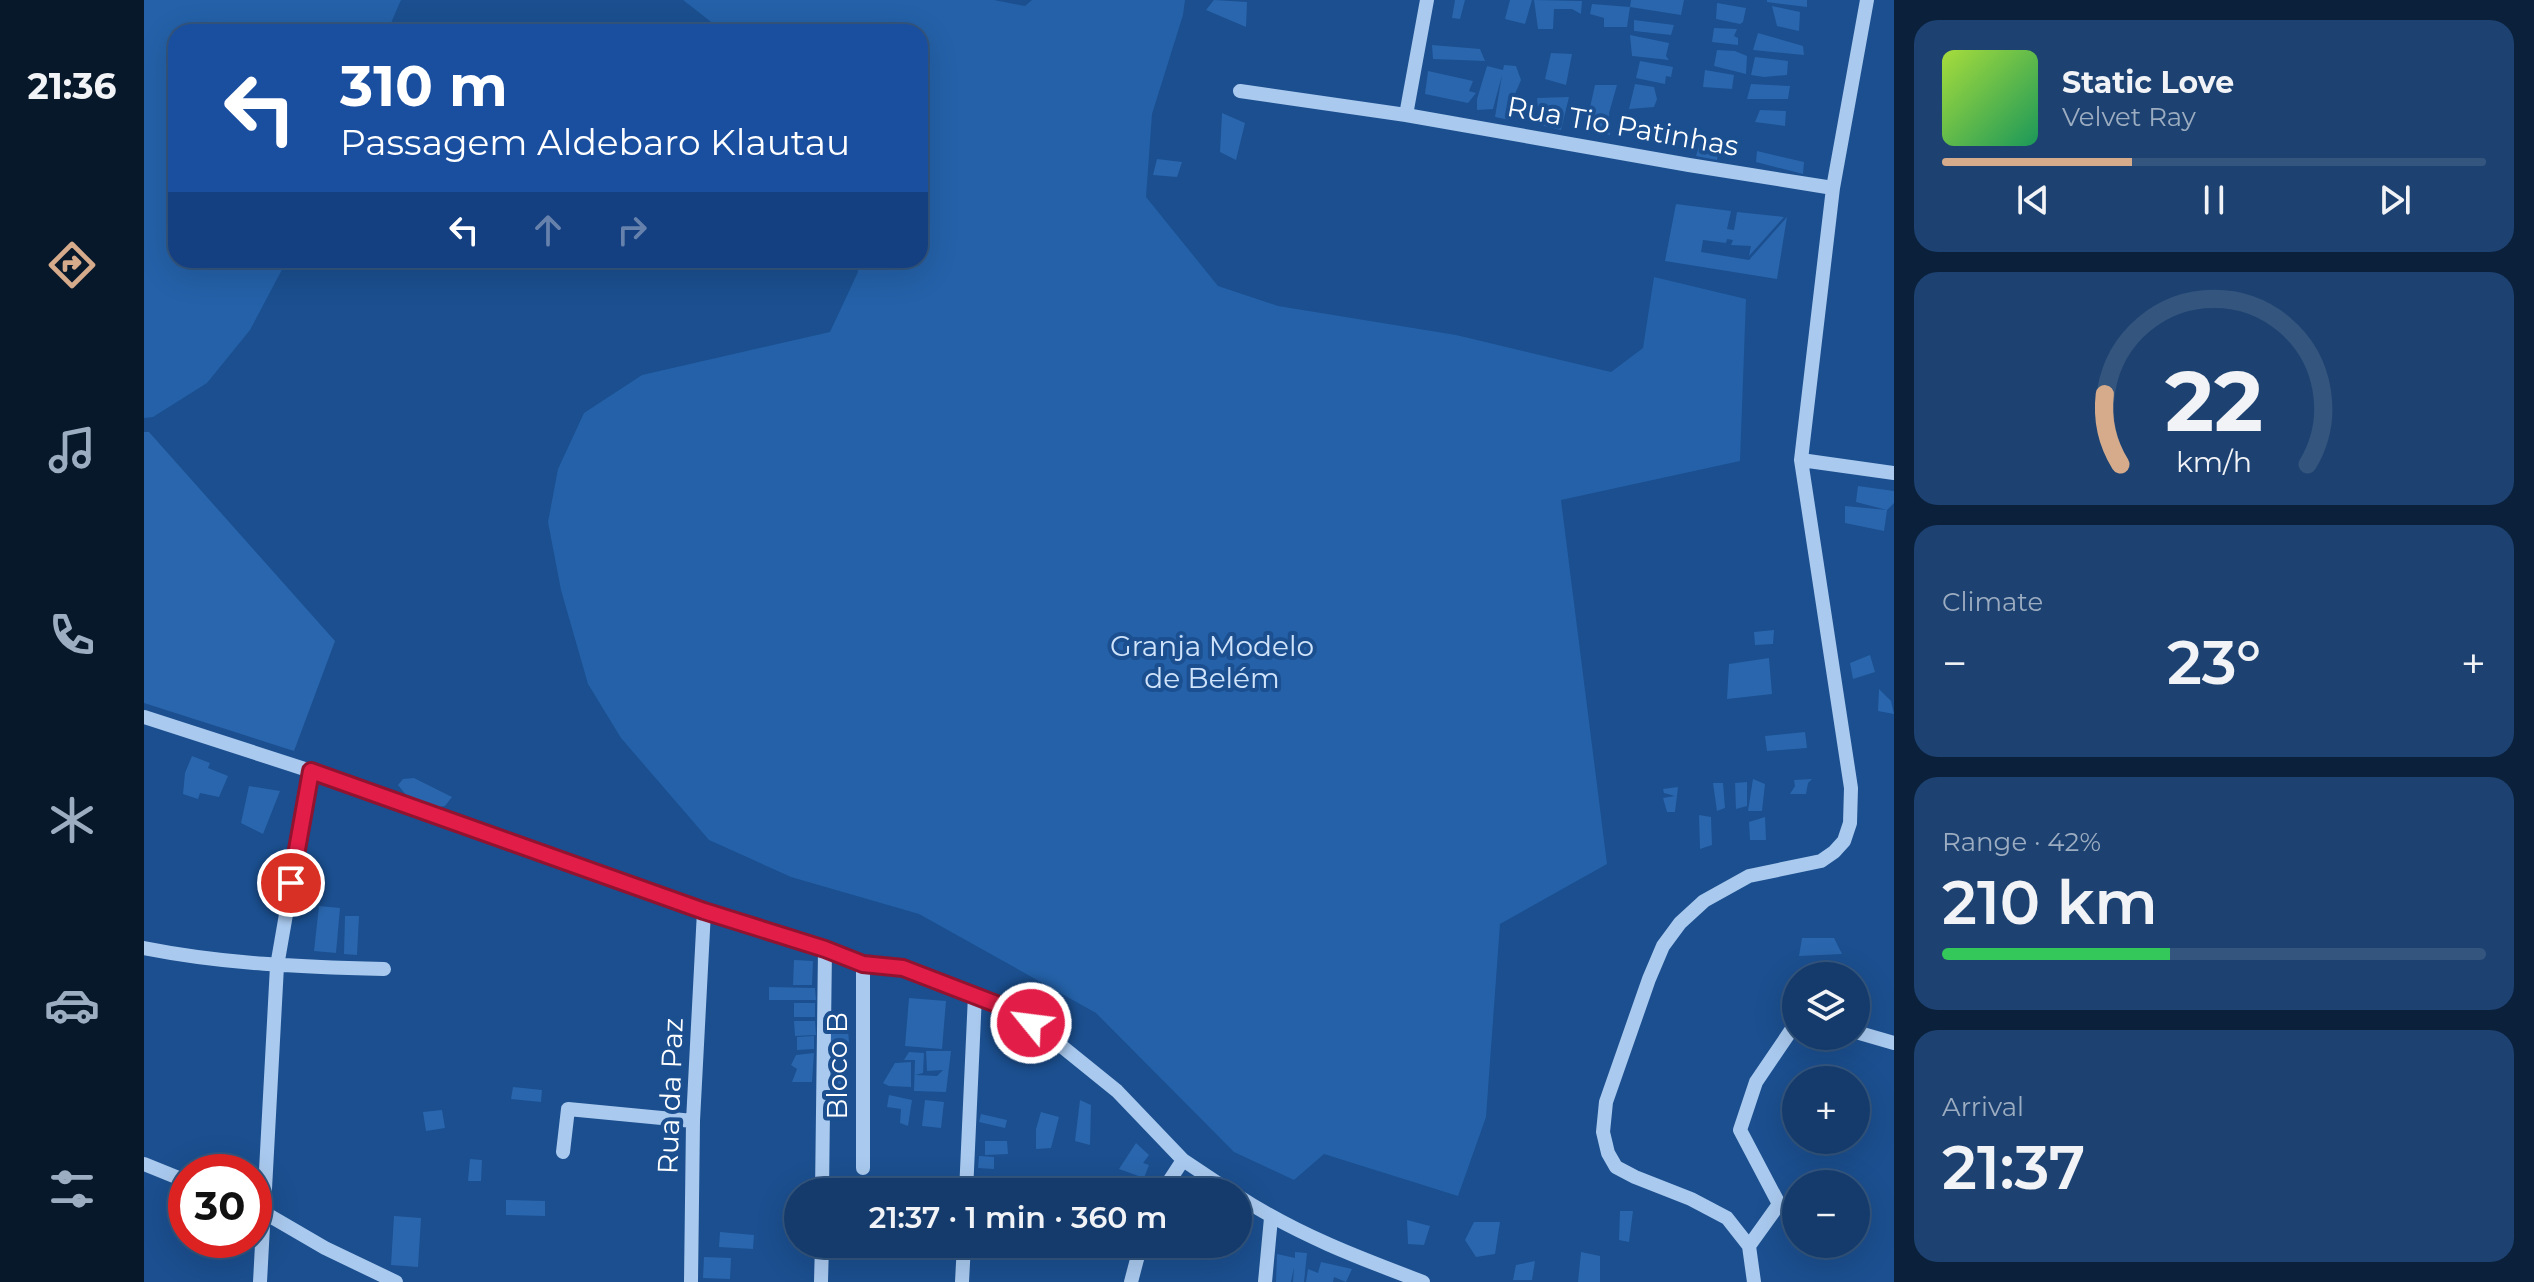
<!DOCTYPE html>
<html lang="en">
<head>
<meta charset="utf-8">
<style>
  body { margin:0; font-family:Montserrat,sans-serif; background:#1d4271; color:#f1f3f6; height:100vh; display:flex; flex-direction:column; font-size:30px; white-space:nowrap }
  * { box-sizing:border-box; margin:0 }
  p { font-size:26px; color:#9dadc1 }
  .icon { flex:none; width:44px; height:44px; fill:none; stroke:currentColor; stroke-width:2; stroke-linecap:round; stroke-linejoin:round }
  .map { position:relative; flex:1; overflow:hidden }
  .side { display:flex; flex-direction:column; gap:20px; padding:20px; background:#0b203b; width:640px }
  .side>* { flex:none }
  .hud { position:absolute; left:24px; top:24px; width:760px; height:244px; border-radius:24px; box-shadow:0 8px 32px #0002,0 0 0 2px #33557e; background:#1a4fa0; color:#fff; overflow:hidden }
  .tools { position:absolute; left:1638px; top:962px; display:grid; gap:16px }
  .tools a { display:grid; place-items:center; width:88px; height:88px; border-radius:50%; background:#143b6b; box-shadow:0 8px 32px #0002,0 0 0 2px #33557e; font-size:40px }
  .speed { position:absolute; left:24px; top:1154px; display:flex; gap:16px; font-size:40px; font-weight:700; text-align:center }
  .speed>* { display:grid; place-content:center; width:104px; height:104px; border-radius:50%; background:#143b6b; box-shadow:0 8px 32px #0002,0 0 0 2px #33557e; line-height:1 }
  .speed .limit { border:12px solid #d22; background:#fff; color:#111 }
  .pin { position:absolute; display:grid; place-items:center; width:68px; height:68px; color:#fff; margin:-34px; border:4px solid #fff; border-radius:50%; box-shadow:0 2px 8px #0007 }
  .me { position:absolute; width:88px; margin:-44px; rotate:299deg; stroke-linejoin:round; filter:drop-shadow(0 0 6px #0008) }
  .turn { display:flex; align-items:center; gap:28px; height:168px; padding:0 40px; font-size:36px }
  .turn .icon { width:104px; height:104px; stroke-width:2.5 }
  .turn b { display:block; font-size:56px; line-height:68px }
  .lanes { display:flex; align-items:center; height:76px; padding:0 40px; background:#0003; justify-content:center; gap:40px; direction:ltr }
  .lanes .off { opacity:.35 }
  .big { font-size:60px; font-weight:600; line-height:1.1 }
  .side .tile { flex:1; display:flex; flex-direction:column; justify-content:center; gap:12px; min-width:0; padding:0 28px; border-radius:24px; background:#1d4271 }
  .side .dial { align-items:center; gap:0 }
  .dial svg { height:208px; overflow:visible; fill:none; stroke:#33557e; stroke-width:7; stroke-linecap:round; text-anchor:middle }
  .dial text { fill:#f1f3f6; stroke:none }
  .song { display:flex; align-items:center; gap:24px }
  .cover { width:96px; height:96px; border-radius:12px; background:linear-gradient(135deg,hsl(80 70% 55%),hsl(150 70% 35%)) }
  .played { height:8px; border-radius:4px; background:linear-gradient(90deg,#d6ab8b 35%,#33557e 35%) }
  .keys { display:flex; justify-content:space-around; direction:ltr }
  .heat { display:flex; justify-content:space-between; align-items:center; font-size:44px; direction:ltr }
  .charge { height:12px; border-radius:6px; background:linear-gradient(90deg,#34c759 42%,#33557e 0) }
  .trip { position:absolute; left:640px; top:1178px; width:468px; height:80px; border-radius:40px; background:#143b6b; box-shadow:0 8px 32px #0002,0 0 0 2px #33557e; font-weight:600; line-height:80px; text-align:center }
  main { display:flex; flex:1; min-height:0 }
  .dock { display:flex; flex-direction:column; width:144px; justify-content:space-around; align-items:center; background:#08182b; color:#9dadc1 }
  .dock .icon { width:56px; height:56px }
  .dock .selected { color:#d6ab8b }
  .dock b { font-size:36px; color:#f1f3f6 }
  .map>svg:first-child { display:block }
</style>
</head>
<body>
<main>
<nav class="dock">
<b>21:36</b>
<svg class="icon selected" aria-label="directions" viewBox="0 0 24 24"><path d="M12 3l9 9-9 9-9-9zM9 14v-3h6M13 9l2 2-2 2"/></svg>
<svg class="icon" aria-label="music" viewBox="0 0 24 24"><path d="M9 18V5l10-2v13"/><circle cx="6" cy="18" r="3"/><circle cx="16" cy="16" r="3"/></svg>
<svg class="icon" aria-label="phone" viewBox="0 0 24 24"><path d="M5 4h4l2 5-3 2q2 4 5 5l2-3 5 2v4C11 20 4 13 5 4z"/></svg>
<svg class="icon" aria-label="climate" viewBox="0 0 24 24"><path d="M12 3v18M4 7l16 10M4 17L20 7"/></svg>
<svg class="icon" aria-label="car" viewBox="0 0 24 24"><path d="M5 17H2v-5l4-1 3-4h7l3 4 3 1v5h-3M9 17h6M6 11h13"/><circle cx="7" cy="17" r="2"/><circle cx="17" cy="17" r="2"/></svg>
<svg class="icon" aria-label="filters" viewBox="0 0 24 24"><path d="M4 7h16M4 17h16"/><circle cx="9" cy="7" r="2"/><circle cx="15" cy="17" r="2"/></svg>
</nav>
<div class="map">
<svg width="1750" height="1282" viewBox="0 0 1750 1282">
  <rect width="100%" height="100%" fill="#1b4f8f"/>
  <path fill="#2461a8" d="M0,0h257l-14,32h-211v228h111l-37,70 -43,53 -54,34 -9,1z
    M539,0h311l31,6 7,-6h153l-2,15 -31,99 -6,83 72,89 60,20 178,29 155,37 32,-24 11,-71 92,22 -6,162 -179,39 46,364 -107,60 -14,193 -28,79 -134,-42 -30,26 -60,-28 -138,-139 -177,-99 -128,-37 -82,-37 -88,-102 -33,-54 -27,-94 -13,-68 10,-53 26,-56 58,-38 188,-43 28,-60 -2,-12h64v-228h-196z"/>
  <path fill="#2a66ad" d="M1070,0l33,2 -1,25 -40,-17z
    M1311,0h10l-5,19 -8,-1z
    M1366,0h22l-7,24 -20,-5z
    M1390,0l48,1 -1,13 -9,-5h-18l-1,20h-15z
    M1487,0h53l-3,15 -51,-8z
    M1623,0h40v7l-40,-5z
    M1573,3l29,5 -3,14 -3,2 -24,-5z
    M1448,4l38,3 -3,20h-23v-9l-14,-4z
    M1628,6l28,6 -1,19 -22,-5z
    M1490,20l40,5 -3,10 -37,-4z
    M1570,28l23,1 -3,7 4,2v7l-26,-3z
    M1614,33l45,13 1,9 -51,-5z
    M1486,35l39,8 -3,13 3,4 -37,-4z
    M1288,45l48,4 5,12 -52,-2z
    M1573,50l18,1 12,5 -1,18 -32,-8z
    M1407,53l21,1 -6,31 -21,-6z
    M1611,57l33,4 -1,14 -23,2 -13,-2z
    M1496,61l33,6 -2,10 -5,-1 -1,8 -29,-6z
    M1360,65l12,1 5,14 -9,21 -2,19 -15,-3 7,-42 -9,34 -16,1v-11l10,-33 16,4z
    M1561,70l29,5 -2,14 -29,-2z
    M1284,71l45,10 -4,10 7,2 -8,10 -43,-9z
    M1491,84l19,3 3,12 -3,8 -25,2z
    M1607,84l39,2 -2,13h-41z
    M1451,85h22l-8,28 1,22 -25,-5z
    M1425,97l-8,33 -21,-5 -3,-27z
    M1616,110l26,1 -1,15 -30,-4z
    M1078,113l23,10 -9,37 -16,-8z
    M1556,143l19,3 -2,14 -21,-4z
    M1613,151l47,11 -1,12 -47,-12z
    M1013,159l25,3 -5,15 -24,-2z
    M1532,204l55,7 -4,18 7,1 3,-18 47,5 -35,39 2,-10 -20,-1 2,-5 -6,-1 -1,4 -23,-3 -2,12 48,8 38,-43 -10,62 -112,-18z
    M0,432h5l186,209 -41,110 -150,-48z
    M1714,486l36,5v12l-7,7 -31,-8z
    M1701,506l42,4 -3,21 -39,-8z
    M1630,630l-1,14 -18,1 -1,-13z
    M1726,655l5,17 -22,7 -3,-16z
    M1625,658l3,36 -45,5 2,-35z
    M1735,689l12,12 3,13 -16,-3z
    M1661,732l2,16 -40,3 -2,-15z
    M48,756l18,7 -2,5 20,8 -9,21 -19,-4 -2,6 -15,-5 2,-21z
    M270,778l38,19 -7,9 -6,1 -33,-12 -8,-10 5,-6z
    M1609,779l12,5 -3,27h-14z
    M1668,779l-4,4 -2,11h-16l5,-8 -1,-6z
    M1603,782v24l-11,3 -1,-26z
    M1569,783h10l2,25 -8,3z
    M105,786l31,5 -17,43 -22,-11z
    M1534,787l-3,25h-8l-4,-14 12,-2 -11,-3 -1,-4z
    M1555,815l12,2 1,28 -12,4z
    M1621,817l1,23h-16l-1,-18z
    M175,906l21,2 -4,45 -22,-2z
    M201,916h14l-2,39 -13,-1z
    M1658,938h32l8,16 -43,2z
    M650,960l19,1 -1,24h-19z
    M625,987l46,1 1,12h-47z
    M765,998l37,3 -4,48 -37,-3z
    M650,1003h21v14h-21z
    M650,1021h21l1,14 -21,1z
    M704,1029l1,15 -21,2 -1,-15z
    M670,1036v13l-17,1v-13z
    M782,1051h25l-5,41 -32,-1 1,-31h-11l5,-8 15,1 -1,20 -8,2 22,1 6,-6 -16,1z
    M670,1053l-2,29h-20l5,-13 -6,-4 5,-10z
    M767,1062v25l-22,-1 -6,-3 12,-20z
    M687,1068h16v31h-16z
    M369,1087l29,3 -1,12 -30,-3z
    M745,1095l23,5 -4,26 -8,-3 1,-14 -14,-2z
    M781,1100l19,2 -3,26 -19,-2z
    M936,1100l11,5 -1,40 -15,-4z
    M298,1110l3,18 -19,3 -3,-19z
    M897,1112l18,5 -8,31 -15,1v-20z
    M837,1114l26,6 -2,8 -26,-6z
    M841,1141h22l1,13 -23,1z
    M992,1143l13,12 -6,8 6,2 -5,13 -25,-9z
    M835,1156l15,1v12l-16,-1z
    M326,1159l12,1 -1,21h-13z
    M362,1200l39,1v15l-39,-1z
    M1476,1211h13l-4,31 -10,-2z
    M250,1216l27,2 -3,49 -27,-2z
    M1263,1220l23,6 -6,19 -16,-1z
    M1330,1222h26l-5,32 -19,3 -11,-17z
    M576,1232l34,3 -1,14 -34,-2z
    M1151,1252l12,1 -3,29h-11l1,-15 -3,15h-15l1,-28 18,4z
    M1437,1252l19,4v26h-22z
    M560,1257l27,1 -1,21 -27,-1z
    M1391,1261l-3,19h-19l3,-15z
    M1177,1262l31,7 -6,13 -12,-5 -1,5h-27l2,-13 10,4z"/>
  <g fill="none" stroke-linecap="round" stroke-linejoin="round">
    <path stroke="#a9c9ee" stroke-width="14" d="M1096,91l166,24 283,50 144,23
      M1262,115l21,-115
      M1657,460l93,13
      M0,717l167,54 393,140 121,38 38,15 40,4 109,42 37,26 68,55 66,69 48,32
      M0,948c80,16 159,19 240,21
      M719,964v204
      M1712,1032l38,11
      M419,1152l5,-43 125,12
      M0,1164l42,17
      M678,1192l3,-243
      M822,1192l9,-197
      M1018,1192l21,-32
      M1094,1196c58,38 121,62 185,86
      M114,1209l67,39 71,34
      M1605,1246l30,-42 -39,-74 16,-48 40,-59
      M116,1282l17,-316 34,-195
      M547,1282l2,-161 11,-210
      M677,1282l1,-38
      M818,1282l2,-38
      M987,1282l10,-38
      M1121,1282l6,-64
      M1610,1282l-5,-36 -22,-28 -36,-19 -56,-22 -19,-10 -8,-14 -5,-21 3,-30 43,-123 14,-33 17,-23 24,-22 45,-25 72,-15 13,-9 10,-11 6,-18 1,-35 -50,-328 32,-272 34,-188"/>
  </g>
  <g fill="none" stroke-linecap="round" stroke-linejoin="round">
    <g stroke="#92132f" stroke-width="20">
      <path id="route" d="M147,883l20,-112 393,140 121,38 38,15 40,4 109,42 19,13"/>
    </g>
    <use href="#route" stroke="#e11d48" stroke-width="14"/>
  </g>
  <g text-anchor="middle" stroke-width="8" stroke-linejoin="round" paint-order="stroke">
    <g font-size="28" fill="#fff" stroke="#1b4f8f">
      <text transform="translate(1479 126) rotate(10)" y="10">Rua Tio Patinhas</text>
      <text transform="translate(693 1066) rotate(-90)" y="10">Bloco B</text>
      <text transform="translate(526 1096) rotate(-88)" y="10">Rua da Paz</text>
    </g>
    <g font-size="28" fill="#cfe3fa" stroke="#1b4f8f">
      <text x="1068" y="656">Granja Modelo<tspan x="1068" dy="32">de Belém</tspan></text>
    </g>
  </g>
</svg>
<div class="tools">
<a><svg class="icon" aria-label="layers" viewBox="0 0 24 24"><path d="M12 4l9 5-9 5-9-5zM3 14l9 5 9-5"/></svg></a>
<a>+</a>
<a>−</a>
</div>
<div class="speed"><div class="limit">30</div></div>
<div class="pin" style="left:147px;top:883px;background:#d93025"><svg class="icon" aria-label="arrive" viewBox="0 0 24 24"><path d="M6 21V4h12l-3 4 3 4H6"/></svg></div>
<svg class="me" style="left:887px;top:1023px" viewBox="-20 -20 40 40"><circle r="17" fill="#e11d48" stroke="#fff" stroke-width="3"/><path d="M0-11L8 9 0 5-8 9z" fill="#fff"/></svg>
<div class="trip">21:37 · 1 min · 360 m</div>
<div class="hud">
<div class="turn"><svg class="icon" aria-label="left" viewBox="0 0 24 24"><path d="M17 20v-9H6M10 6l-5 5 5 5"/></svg><div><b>310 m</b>Passagem Aldebaro Klautau</div></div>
<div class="lanes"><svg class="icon" aria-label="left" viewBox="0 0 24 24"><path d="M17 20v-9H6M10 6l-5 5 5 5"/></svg><svg class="icon off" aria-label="ahead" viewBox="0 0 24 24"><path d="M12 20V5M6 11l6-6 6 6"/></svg><svg class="icon off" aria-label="right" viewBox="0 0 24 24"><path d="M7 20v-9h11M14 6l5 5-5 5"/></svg></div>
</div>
</div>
<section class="side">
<div class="tile">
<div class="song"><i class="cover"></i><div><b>Static Love</b><p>Velvet Ray</p></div></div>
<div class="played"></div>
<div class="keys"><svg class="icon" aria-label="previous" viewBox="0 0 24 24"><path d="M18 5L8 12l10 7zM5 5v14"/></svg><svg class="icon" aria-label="pause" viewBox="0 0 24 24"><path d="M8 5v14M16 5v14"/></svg><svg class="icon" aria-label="next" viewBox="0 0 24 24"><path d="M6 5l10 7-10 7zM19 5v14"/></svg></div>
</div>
<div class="tile dial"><svg viewBox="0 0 100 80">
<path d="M14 69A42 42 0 1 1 86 69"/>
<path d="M14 69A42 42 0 0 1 8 42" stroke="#d6ab8b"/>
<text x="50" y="56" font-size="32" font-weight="700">22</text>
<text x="50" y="72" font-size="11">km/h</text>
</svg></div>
<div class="tile"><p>Climate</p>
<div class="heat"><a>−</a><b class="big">23°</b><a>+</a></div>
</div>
<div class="tile"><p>Range · 42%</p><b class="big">210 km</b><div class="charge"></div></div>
<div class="tile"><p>Arrival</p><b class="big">21:37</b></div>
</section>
</main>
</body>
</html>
